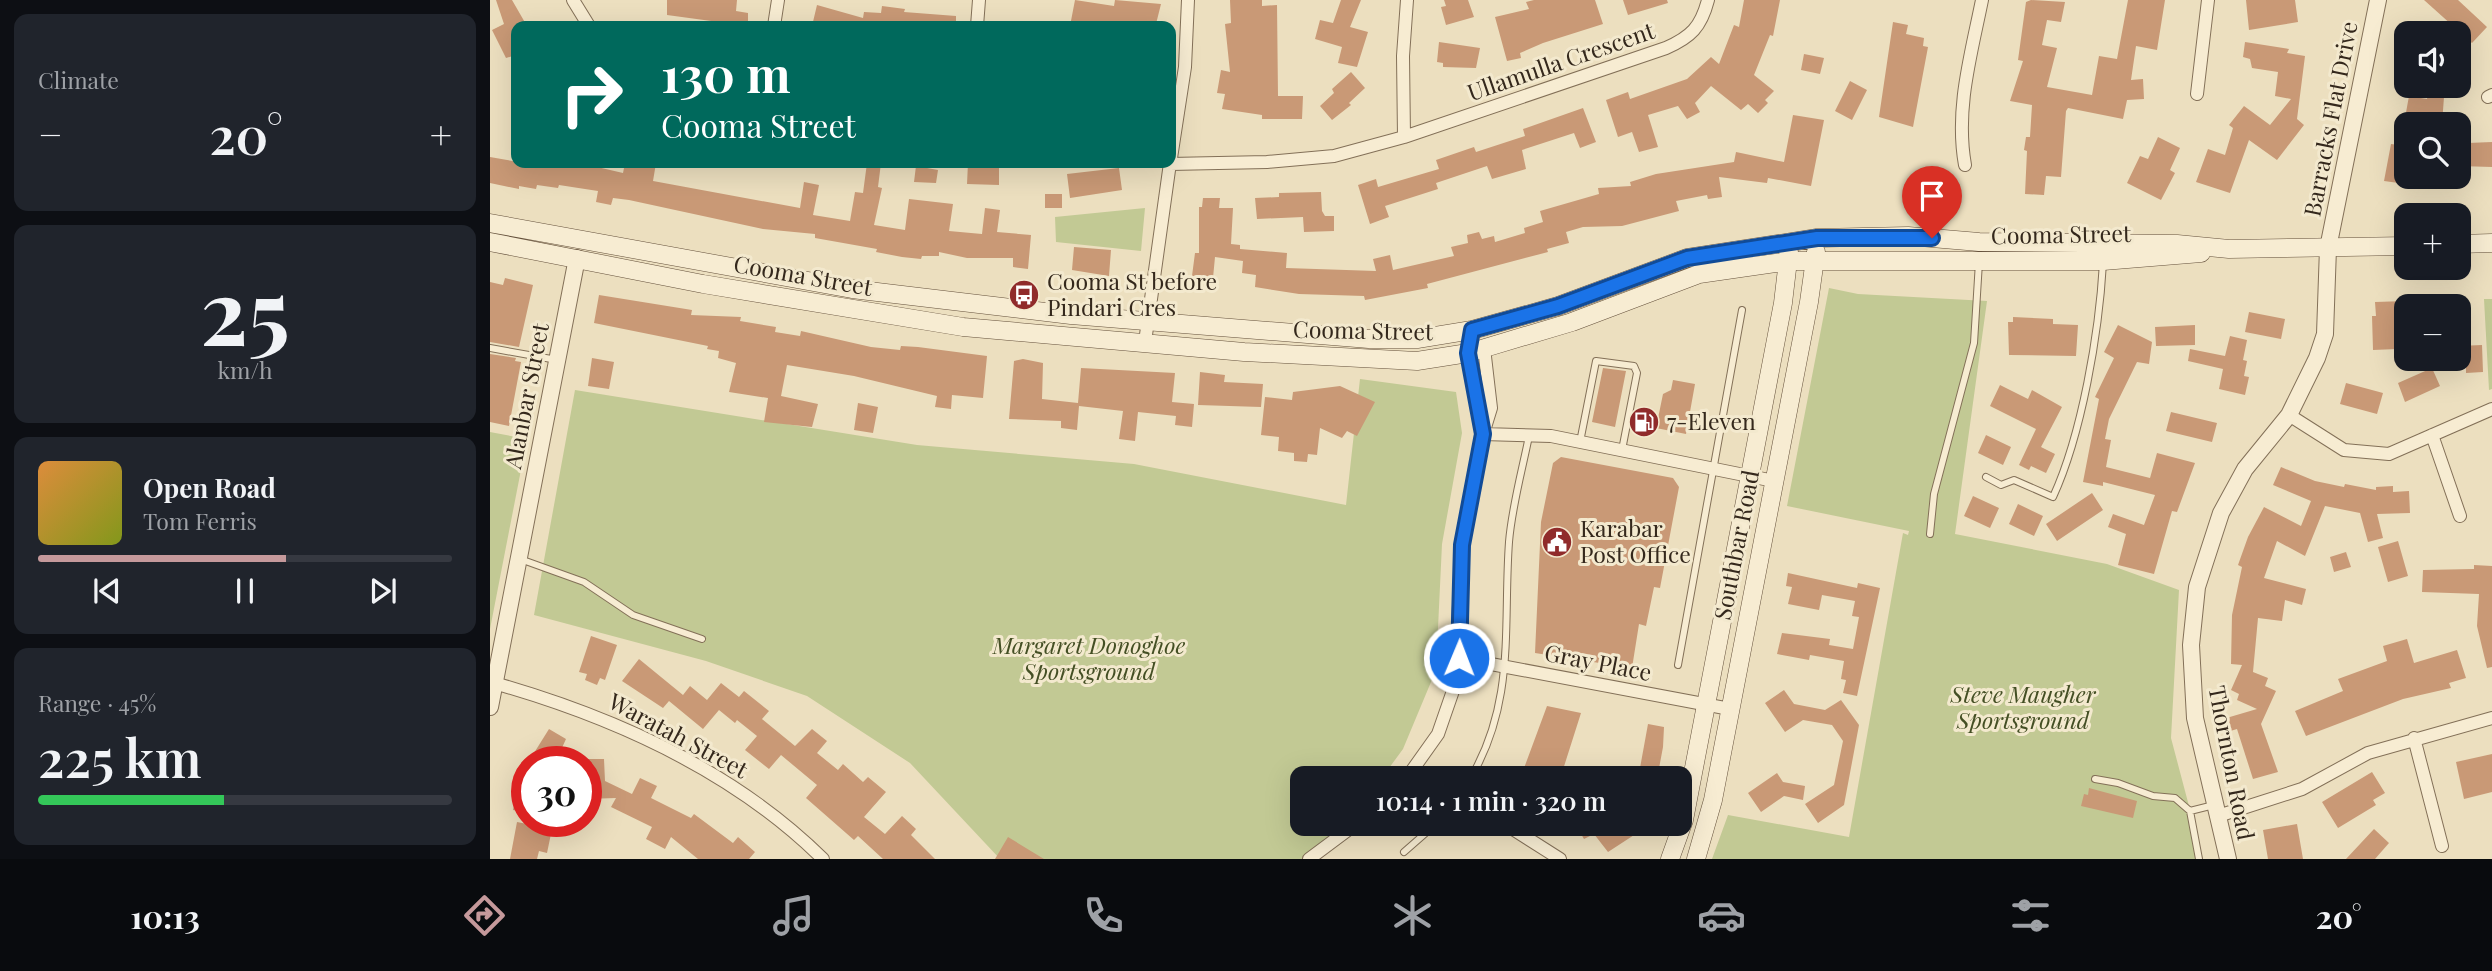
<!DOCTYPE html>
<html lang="en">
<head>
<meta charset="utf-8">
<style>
  body { margin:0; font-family:"Playfair Display",serif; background:#20242c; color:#f1f3f6; height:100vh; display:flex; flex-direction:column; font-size:26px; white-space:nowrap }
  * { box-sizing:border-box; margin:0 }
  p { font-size:23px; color:#9ea1a6 }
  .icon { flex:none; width:38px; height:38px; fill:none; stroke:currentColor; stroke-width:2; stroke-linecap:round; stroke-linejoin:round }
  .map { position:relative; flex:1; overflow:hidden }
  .panel { display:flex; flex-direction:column; gap:14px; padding:14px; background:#0d0f14; width:490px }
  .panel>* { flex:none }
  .banner { position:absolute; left:21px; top:21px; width:665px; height:147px; border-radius:14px; box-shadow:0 7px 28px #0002; background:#00695c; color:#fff; overflow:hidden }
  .tools { position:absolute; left:1904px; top:21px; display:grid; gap:14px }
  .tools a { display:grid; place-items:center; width:77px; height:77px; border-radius:14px; background:#171b24; box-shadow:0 7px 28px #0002; font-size:35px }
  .speed { position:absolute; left:21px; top:746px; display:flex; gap:14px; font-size:35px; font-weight:700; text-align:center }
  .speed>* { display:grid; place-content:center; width:91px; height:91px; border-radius:50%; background:#171b24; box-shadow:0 7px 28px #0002; line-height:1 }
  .speed .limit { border:10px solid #d22; background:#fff; color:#111 }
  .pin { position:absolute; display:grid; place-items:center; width:60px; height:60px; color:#fff; margin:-72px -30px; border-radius:50% 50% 50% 0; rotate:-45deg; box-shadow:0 0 7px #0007 }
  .pin .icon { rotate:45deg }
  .me { position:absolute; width:77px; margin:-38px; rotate:1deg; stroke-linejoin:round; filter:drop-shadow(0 0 5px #0008) }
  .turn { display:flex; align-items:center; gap:24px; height:147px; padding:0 35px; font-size:32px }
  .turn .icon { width:91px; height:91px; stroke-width:2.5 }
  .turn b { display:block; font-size:49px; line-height:60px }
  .big { font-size:52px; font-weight:600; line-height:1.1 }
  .panel .tile { flex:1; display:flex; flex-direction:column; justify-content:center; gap:10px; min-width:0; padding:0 24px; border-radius:14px; background:#20242c }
  .panel .dial { align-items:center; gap:0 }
  .dial b { font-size:91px; line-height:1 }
  .song { display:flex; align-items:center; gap:21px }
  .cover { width:84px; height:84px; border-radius:10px; background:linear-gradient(135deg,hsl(30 70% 55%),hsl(70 70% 35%)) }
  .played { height:7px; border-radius:4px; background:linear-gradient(90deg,#c5999b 60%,#363941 60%) }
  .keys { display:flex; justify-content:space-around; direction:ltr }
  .heat { display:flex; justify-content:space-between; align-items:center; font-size:38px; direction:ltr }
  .charge { height:10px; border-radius:5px; background:linear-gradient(90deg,#34c759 45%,#363941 0) }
  .trip { position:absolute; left:800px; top:766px; width:402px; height:70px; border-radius:14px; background:#171b24; box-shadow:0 7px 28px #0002; font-weight:600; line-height:70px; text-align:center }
  .menu { display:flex; height:112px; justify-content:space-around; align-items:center; background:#090b0e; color:#9ea1a6 }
  .menu .icon { width:49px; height:49px }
  .menu .current { color:#c5999b }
  .menu b { font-size:32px; color:#f1f3f6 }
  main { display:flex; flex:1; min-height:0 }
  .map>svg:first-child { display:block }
</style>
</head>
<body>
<main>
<section class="panel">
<div class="tile"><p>Climate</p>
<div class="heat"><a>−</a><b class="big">20°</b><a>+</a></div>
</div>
<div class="tile dial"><b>25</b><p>km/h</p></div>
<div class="tile">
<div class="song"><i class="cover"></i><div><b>Open Road</b><p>Tom Ferris</p></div></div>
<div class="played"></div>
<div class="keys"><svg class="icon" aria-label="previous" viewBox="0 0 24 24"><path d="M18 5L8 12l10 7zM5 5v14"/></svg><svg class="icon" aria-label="pause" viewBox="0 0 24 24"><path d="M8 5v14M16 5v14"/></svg><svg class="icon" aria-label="next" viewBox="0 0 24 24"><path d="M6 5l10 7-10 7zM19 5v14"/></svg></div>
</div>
<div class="tile"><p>Range · 45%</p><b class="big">225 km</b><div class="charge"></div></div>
</section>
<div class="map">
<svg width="2002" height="859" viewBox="0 0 2002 859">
  <rect width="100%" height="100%" fill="#ecdfbf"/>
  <path fill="#c2c994" d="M655,208l-4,43 -85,-9 -1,-25z
    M1339,288l29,6 129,7 -32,233 152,30 72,26 -8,148 32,121h-491l16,-44 121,22 54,-304 5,2 1,-4 -122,-25z
    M1994,299h8v90l-3,1z
    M870,379l96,13 6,41 -20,111 -6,126 -33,79 -22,30h-79v45h45l-36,35h-311l-90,-96 -103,-67 -101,-35 -172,-46 41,-225 342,55 217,19 212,41z
    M0,432l37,7 -37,190z"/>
  <path fill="#c99976" d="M6,0h16l15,26h-11v29l-10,3 -14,-28 12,-6z
    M177,0h70l-1,11 12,2v13l-81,-11z
    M585,0l39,6 1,-6 46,4 -5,20 -22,-3 -1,5 -26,-3 -1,3h-36z
    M740,0h32v6l15,-1 1,91h25l-1,23h-40v-4l-40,-6 3,-15 -8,-1 4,-23 9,2 -5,-48 6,-1z
    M851,0h20l-11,27 18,5 -11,35 -19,-4 4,-16 -27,-8 5,-19 13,3z
    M954,0h24l6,17 -28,8 -5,-18 5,-1z
    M1044,0h61l8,24 -60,19 -23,10 1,5 -14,3 -12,-44 34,-8 -3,-7z
    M1133,0h44l1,3 -40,12z
    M1254,0h36l-7,36 -3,-1 -16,40 20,16 -9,9 3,3 -10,10 -10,-9 -7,6 -30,-24 -16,17 5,9 -13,7 -9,-13 -30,9 10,32 -19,5 -7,-20 -14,5 -12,-37 22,-8 2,7 57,-20 24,-22 8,7 15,-39 5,2z
    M1541,0l34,2 -4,20 -14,-2 -5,25 15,3 -10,39 45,8 7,-39 18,3 11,-59h37l-8,50 -21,-4 -5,34 12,-1 1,20 -17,1 -4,19 -55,-11 -2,3 -5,66 -15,-1 -2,19 -19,-1 2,-43 -3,-1 2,-13h4l2,-32 -22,-4 13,-40 -5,-1 8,-58z
    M1756,0h49l3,22 -49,8z
    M1934,0h34l29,27 -15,16z
    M327,5l46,13 1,-6 17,1 1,-7 23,3 -1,3 52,4v10h-144z
    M1403,22l15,3 -2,9 18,4 -1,8 5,1 -15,80 -34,-10z
    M949,42l41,6 -4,20 -33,-1v-4l-6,-1z
    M1755,42l44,7 -2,4 18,3 -8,63 7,6 -27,35 -28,-20 -19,53 -34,-11 12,-33 17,6 8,-27 -4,-3 15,-19 26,19 21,-26 -16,-3 3,-24 -26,-4 -2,-9 -7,-2z
    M1314,54l20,4 -4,16 -19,-4z
    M861,72l14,16 -16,15 2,2 -19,15 -12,-14 14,-13 -2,-4z
    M1360,81l17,9 -15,30 -17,-9z
    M1938,93l16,4 -2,27 -37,-6 4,-22 18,3z
    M1093,108l13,34 -16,6 -6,-15 -52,17 4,19 -34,10 -5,-13 -51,17 2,6 -53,17 4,11 -19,7 -12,-39 18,-6 2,8 61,-18 -3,-9 38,-13 2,5 49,-16 -2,-7z
    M1303,115l31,5 -13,66 -43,-8 -1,5 -48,-6 3,20 -14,2 -1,-4 -31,6 3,10 -57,15 -39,1 -17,5 3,11 -22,6 1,3 -121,32 1,4 -63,12 -1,-4 -65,-2 -44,-7 1,-12 -14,-2 1,-12 -28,-4 -2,21 -21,-2 3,-23h4v-46h3l1,-9h17l-1,10h14l-2,36 9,1v4l47,4 -1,15 90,3 -3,-12 17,-4 3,15 61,-14 -3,-9 17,-4 -1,-8 12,-3 3,7 12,-3 1,6 30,-9 -1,-5 19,-6 -3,-11 59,-17 -1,-6 33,-2 -1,-4 26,-8 78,-12 2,-10 48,10z
    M1668,137l22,11 -10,22 5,3 -14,27 -34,-17 13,-27 8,3z
    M2002,142v25l-33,-1v-18l9,-1v-4z
    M1901,144l15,2v38l-22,-3z
    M0,157l57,10 1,-4h32l43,10 2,-10h31l-3,18 147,27 4,-26 15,3 -6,30 37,6 5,-29 8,1 4,-30h14l-3,24 4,1 -8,37 31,5 4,-31 44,5 -4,27 33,3 3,-26 15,2 -3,22 34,3 -3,34 -15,-2v-9h-46l-28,-6v4h-17l-1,3 -19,-2 -26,-5 1,-3 -62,-11v-4l-52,-5 -134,-29 -16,-2 -2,7 -15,-3 2,-11 -39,-6 -1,3 -21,-3 -1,4 -17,-3v3l-29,-6z
    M478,163h31v22l-32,-1z
    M426,166l22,4 -2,13 -22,-1z
    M629,168l3,22 -52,8 -3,-24z
    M831,192l1,19 3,5h9v15l-30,1 -1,-15 -46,2 -2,-21 24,-1v-4z
    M555,194h17v14h-17z
    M584,247l37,3 -2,26 -37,-6z
    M15,278l28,7 -14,62 -29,-5v-60l13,3z
    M109,295l93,15 -1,5 50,2 -1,4 36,6 -1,5 25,4 1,-5 70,16 29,3 1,-4 17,1 69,9 -4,42 -31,-3 -1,14 -16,-2 2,-11 -83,-20 -67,-11 -6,31 37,8 -6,23 -48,-5 4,-24 -39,-6 7,-29 -18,-5 1,-7 -12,-2 1,-3 -114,-23z
    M1916,301v27l-10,1 1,20 -24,1 -1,-34h4l-1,-14z
    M1759,312l36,7 -4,20 -36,-7z
    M1523,317l40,2v5l25,1 -2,31 -67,-1 -1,-33h5z
    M1628,325l34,17 -3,22 -12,-2 -28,57 -4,20 6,1 -5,27 44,11 7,-25 38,10 -18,49 -5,-1 -18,63 -36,-9 8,-31 -18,-7 5,-13 31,11 11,-30 -52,-13v4l-20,-4 16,-83 -4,-2 19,-39 -10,-6z
    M1705,325v20l-39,1 -1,-19z
    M1740,336l17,4 -4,20 4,1 -3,15 5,1 -4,18 -26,-6 4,-20 -35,-8 2,-12 35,7z
    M1992,345l1,27 -17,1v-6l-7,1v-22z
    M0,354l26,4 -1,3 6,1 -12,64 -19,-4z
    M102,358l22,4 -5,27 -21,-3z
    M533,359l20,4 -1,36 36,4 3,-35 94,5 -3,29 22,2 -2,23 -17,-2 1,-9 -38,-4 -3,29 -16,-2 4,-28 -44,-5 -2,24 -16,-2v-7l-52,-2 5,-58z
    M1113,368l23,3 -11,56 -23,-5z
    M1942,368l8,18 -35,16 -7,-19z
    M710,372l25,3 -1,7 39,2 -2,23 -63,-2z
    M1183,380l22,4 -9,50 -30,-6 7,-34 8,-4z
    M1856,383l37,10 -6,21 -37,-10z
    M1510,385l28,14 4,-9 30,17 -21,40 14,7 -9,19 -15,-7 -2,4 -10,-5 17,-36 -46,-23z
    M850,386l35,16 -18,34 -10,-5 -5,7 -22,-10 -3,27 -9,-1 -1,8 -13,-1v-8l-16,-2 1,-14 -18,-2 4,-38 27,3 1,-8z
    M368,403l20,4 -5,26 -19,-3z
    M1681,412l46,11 -5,19 -46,-11z
    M1496,435l25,12 -8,18 -25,-12z
    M1071,457l112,21 6,9 -19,101 -6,-1 -8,39 -7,-2 -7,44 -97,-15 6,-131 12,-59z
    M1791,467l34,14 29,6 1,-3 31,6v-3l17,-1v6l16,-1 1,22 -33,1 6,24 -15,4 -8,-29 -35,-7 -20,50 -28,-15 -13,37 42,11 -4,16 -17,-5 -3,21 -24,-3 -5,54 15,6 -3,8 11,5 -15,33 17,48 -25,7 -16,-50 -10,3 -4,-13 34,-10 -20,-9 2,-6 -8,-4 11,-25 -11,-1 1,-49 10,-48 -4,-2 10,-28 16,-30 37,19 10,-25 -38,-16z
    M1602,493l11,17 -46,31 -11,-17z
    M1483,496l26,12 -9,20 -26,-12z
    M1528,504l25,12 -9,20 -25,-12z
    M1908,541l10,35 -20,6 -10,-35z
    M1856,552l5,15 -17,5 -4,-15z
    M1984,565l18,1v101l-5,1 -10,-42 2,-32 -57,-2 1,-22 51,-1z
    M1298,573l69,15 1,-5 22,5 -23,108 -14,-3 3,-13 -5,-1 3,-18 -34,-6 -1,5 -32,-6 5,-21 48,6 -1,6 24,4 6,-32 -7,-1 3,-15 -33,-6 -3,15 -31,-6 4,-17 -6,-1z
    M101,636l26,9 -12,35 -5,-2 -3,7 -12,-5 2,-6 -8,-2z
    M1917,639l7,24 43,-13 9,28 -17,5 2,5 -48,11 -97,37 -11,-25 48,-20 -5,-12 49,-18 -4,-15z
    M149,659l44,36 7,-9 17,14 14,-17 18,14 5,-6 25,20 -7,8 33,27 17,-17 15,12 -10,12 21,17 5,-6 20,18 5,-5 18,15 -22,25 21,17 17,-18 14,13 -5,6 24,24h-52l-25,-23 -4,4 -48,-42 11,-13 -36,-30 -12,14 -24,-19 12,-14 -20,-16 -2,3 -16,-13 -16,19 -34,-28 -6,7 -41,-27z
    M1294,690l10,14 31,6 16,-10 18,25 -15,80 -26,18 -13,-19 29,-19 9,-44 -11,-16 -29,-5 -18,12 -20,-29z
    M1057,706l34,7 -21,66h-40z
    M1158,724l16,3 -1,20 -6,32h-19z
    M59,729l17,10 -10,22h-27z
    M2002,754v38l-28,7 -8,-37z
    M96,759h18l1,22 27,13 8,-16 17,8 -6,12 40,20 3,-4 39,29 5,-6 17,15 -6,7h-51l-27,-22 -6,12 -19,-10 6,-12 -41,-20 5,-9 -30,1z
    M30,770l7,1v42l-14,-3z
    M1882,772l13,21 -12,7 3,5 -38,23 -16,-26z
    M1287,773l6,9 22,4 -2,14 -19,-4 -23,16 -13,-19z
    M1599,788l48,13 -4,17 -52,-12 3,-12 4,1z
    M27,822l35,7 -5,24 -8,-2 -2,8h-27z
    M1085,824h76l-43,28 -14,-18 -10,5z
    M1807,824l6,35h-35l-5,-29z
    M1884,829l15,14 -14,16h-29z
    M518,837l36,22h-49z"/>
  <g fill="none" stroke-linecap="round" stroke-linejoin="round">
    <g stroke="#837058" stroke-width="8">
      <path id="service" d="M0,348l67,12
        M1090,442l16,-81 38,5 3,7 -15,77
        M1496,477l15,8 13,-5 39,17c29,-63 46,-164 50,-234
        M1440,534l4,-40 40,-151 5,-81
        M30,559l64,23 49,33 69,24
        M1188,665l64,-355
        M925,769l12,10
        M980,779c46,-77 33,-153 39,-237 3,-36 13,-71 20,-106
        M1605,779l23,4 35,13 22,2 15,13 24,-6
        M1700,811l9,48
        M914,852l32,-28"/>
    </g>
    <g stroke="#837058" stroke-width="14">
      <path id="minor" d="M83,0l16,26
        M284,26l4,-26
        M487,26l2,-26
        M1707,94l11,-94
        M1998,97l4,-2
        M914,137l-1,-81 4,-56
        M681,158l14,-91 3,-67
        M680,164l97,-2 67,-6 70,-19 262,-89c25,-11 35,-21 42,-48
        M1475,165c-10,-56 6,-110 17,-165
        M655,342l25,-179
        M978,353l15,81
        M1799,415l55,35 45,4 103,-45
        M993,434l68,2 223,45
        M1942,435l28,81
        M969,658l271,51
        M4,683c120,34 240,88 329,176
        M1924,738l28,108
        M916,779l32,-45 17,-49 7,-140 21,-111 8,-26 -7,-60
        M1728,816l84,-27 66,-36 124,-35
        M1015,824l55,35
        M819,859l47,-35"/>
    </g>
    <g stroke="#837058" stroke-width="18">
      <path id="tertiary" d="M0,707l87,-449
        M1738,859l-33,-141 -4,-73 6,-58 24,-74 24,-44 44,-54 28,-57 8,-24 3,-86 50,-248"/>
    </g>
    <g stroke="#65513c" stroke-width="19">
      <path id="secondary" d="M0,223l362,66 219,26 298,24h48l55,-9 86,-24 129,-48 130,-20 91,-2 71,6 198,2 52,5 177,-3
        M0,242l213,42 260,43 281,25 173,9 51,-8 104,-31 127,-48 90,-13h314l98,-8
        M1969,244l33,-1
        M1180,859l14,-39 99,-517 6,-51
        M1206,859l17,-59 96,-498 7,-50"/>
    </g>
    <use href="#service" stroke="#f7ecd2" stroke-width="6"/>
    <use href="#minor" stroke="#f7ecd2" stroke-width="12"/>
    <use href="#tertiary" stroke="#f7ecd2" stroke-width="16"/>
    <use href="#secondary" stroke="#f7ecd2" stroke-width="18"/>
  </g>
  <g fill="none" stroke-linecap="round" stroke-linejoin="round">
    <g stroke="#114b97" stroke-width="18">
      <path id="route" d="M969,658l3,-113 21,-111 -15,-81 4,-23 86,-24 129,-48 130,-20h115"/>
    </g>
    <use href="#route" stroke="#1a73e8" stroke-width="12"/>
  </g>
  <defs>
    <g id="bus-disc" transform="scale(1.575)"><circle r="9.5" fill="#902b2b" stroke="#f3e9ce"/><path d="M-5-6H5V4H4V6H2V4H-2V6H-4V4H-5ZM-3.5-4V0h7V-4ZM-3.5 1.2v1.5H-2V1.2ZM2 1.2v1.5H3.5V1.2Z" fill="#fff"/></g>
    <g id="fuel-disc" transform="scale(1.575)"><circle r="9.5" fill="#902b2b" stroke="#f3e9ce"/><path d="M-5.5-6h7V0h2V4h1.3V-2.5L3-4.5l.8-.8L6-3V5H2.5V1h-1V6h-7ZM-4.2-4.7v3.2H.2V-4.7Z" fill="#fff"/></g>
    <g id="civic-disc" transform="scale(1.575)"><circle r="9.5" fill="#902b2b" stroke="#f3e9ce"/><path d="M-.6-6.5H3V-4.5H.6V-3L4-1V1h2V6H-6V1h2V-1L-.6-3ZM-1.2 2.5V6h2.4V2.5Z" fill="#fff"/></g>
  </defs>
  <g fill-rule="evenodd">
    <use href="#bus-disc" x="534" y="295"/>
    <use href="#fuel-disc" x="1154" y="422"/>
    <use href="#civic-disc" x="1067" y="542"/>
  </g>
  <g text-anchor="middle" stroke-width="6" stroke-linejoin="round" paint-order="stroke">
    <g font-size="23" fill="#34281c" stroke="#f3e9ce">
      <text transform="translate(1071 62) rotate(-19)" y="8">Ullamulla Crescent</text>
      <text transform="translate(1841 119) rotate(-79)" y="8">Barracks Flat Drive</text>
      <text transform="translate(1571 235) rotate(-1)" y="8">Cooma Street</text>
      <text transform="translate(313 276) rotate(10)" y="8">Cooma Street</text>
      <text transform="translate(873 331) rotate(1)" y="8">Cooma Street</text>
      <text transform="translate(37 396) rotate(-79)" y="8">Alanbar Street</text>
      <text transform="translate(1247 545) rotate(-79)" y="8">Southbar Road</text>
      <text transform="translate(1108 663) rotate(11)" y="8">Gray Place</text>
      <text transform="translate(188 736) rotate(28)" y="8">Waratah Street</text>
      <text transform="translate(1741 763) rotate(79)" y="8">Thornton Road</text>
    </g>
    <g font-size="23" fill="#34281c" stroke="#f3e9ce" text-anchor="start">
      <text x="557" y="290">Cooma St before<tspan x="557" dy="26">Pindari Cres</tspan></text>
      <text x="1177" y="430">7-Eleven</text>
      <text x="1090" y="537">Karabar<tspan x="1090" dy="26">Post Office</tspan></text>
    </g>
    <g font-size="23" font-style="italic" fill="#444f24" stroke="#f3e9ce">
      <text x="599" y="654">Margaret Donoghoe<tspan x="599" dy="26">Sportsground</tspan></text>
      <text x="1533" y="703">Steve Maugher<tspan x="1533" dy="26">Sportsground</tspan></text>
    </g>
  </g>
</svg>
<div class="tools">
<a><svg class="icon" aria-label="sound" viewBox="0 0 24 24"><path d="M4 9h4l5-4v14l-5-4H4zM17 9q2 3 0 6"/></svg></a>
<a><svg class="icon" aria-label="search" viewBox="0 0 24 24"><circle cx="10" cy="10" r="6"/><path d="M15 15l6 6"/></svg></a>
<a>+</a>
<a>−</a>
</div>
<div class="speed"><div class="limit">30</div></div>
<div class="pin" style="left:1442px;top:238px;background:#d93025"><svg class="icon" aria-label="arrive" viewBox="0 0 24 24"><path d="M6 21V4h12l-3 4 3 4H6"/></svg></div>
<svg class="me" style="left:969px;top:658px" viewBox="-20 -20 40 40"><circle r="17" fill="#1a73e8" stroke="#fff" stroke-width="3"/><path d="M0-11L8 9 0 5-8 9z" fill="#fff"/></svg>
<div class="trip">10:14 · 1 min · 320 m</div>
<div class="banner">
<div class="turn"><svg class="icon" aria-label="right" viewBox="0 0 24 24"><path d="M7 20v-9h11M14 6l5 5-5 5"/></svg><div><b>130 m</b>Cooma Street</div></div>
</div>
</div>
</main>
<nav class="menu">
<b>10:13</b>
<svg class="icon current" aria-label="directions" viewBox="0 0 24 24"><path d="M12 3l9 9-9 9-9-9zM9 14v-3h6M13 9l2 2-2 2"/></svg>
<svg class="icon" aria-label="music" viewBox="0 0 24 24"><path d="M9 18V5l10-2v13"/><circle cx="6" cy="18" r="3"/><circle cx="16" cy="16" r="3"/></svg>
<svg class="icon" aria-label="phone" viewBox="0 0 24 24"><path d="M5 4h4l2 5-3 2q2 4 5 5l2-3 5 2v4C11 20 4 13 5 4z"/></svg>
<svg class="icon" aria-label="climate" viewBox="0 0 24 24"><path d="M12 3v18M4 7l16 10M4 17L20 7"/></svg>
<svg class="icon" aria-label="car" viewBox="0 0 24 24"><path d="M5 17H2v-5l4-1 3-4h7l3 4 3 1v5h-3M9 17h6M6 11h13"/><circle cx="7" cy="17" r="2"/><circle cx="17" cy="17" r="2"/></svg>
<svg class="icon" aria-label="filters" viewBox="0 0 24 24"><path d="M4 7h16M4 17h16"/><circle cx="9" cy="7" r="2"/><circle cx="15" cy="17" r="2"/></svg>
<b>20°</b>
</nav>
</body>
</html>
